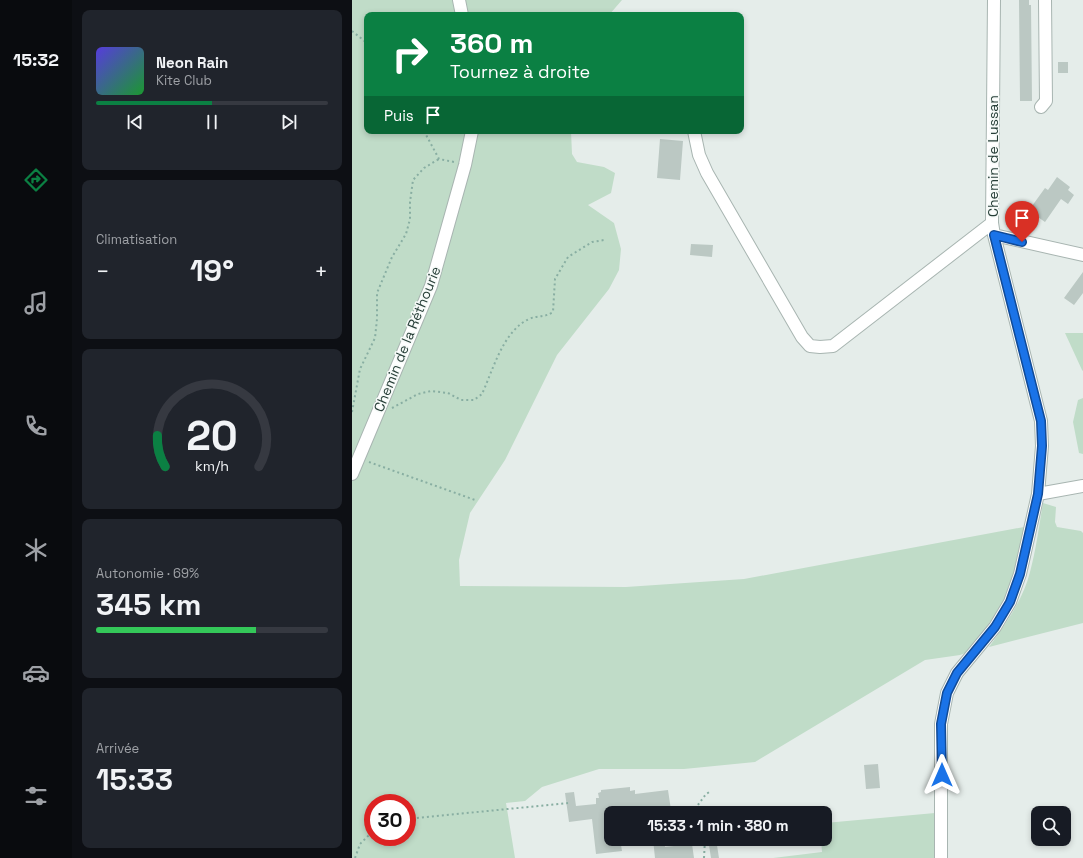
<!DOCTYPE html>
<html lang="fr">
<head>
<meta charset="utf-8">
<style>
  body { margin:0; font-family:"Space Grotesk",sans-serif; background:#20242c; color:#f1f3f6; height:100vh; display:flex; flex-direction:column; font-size:15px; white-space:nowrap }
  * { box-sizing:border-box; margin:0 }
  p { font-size:13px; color:#9ea1a6 }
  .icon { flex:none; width:22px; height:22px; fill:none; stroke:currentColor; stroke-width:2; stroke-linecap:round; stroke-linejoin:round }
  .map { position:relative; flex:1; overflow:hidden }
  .sheet { display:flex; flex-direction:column; gap:10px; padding:10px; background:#0d0f14; width:280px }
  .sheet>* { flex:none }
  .banner { position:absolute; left:12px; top:12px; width:380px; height:122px; border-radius:8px; box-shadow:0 2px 6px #0003; background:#0b8043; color:#fff; overflow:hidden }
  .fabs { position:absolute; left:679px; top:806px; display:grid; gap:8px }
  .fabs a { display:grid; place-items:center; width:40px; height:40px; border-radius:8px; background:#171b24; box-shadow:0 2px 6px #0003; font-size:20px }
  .speed { position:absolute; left:12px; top:794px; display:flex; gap:8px; font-size:20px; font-weight:700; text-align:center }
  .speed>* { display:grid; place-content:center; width:52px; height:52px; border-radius:50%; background:#171b24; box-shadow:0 2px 6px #0003; line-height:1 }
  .speed .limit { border:6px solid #d22; background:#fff; color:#111 }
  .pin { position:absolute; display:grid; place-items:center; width:34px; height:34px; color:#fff; margin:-41px -17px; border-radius:50% 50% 50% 0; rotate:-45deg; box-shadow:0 0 4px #0007 }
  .pin .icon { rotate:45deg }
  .me { position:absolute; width:44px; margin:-22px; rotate:0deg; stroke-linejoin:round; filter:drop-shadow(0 0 3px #0008) }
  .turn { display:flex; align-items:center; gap:14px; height:84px; padding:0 20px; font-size:18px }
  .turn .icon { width:52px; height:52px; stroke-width:2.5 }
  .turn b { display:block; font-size:28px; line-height:34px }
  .then { display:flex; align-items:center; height:38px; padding:0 20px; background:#0003; gap:8px; font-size:15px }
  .big { font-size:30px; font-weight:800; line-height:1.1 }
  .sheet .card { flex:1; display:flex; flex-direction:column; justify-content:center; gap:6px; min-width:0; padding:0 14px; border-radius:8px; background:#20242c }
  .sheet .dial { align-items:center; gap:0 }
  .dial svg { height:104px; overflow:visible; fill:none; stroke:#363941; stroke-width:7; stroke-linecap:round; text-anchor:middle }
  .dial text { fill:#f1f3f6; stroke:none }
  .song { display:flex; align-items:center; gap:12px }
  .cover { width:48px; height:48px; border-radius:6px; background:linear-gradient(135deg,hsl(250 70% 55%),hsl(130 70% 35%)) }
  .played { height:4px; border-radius:2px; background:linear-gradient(90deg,#0b8043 50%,#363941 50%) }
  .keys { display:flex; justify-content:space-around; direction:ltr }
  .heat { display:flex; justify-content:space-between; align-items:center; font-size:22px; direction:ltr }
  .charge { height:6px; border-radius:3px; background:linear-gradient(90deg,#34c759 69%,#363941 0) }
  .trip { position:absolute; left:252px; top:806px; width:228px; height:40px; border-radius:8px; background:#171b24; box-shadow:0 2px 6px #0003; font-weight:800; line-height:40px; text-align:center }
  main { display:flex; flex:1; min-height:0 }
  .tab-bar { display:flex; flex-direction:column; width:72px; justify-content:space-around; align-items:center; background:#090b0e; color:#9ea1a6 }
  .tab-bar .icon { width:28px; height:28px }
  .tab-bar .on { color:#0b8043 }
  .tab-bar b { font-size:18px; color:#f1f3f6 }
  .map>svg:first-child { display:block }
</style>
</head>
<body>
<main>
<nav class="tab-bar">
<b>15:32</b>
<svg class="icon on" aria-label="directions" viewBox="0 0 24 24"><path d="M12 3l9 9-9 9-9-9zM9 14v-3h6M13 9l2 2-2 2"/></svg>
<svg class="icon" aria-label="music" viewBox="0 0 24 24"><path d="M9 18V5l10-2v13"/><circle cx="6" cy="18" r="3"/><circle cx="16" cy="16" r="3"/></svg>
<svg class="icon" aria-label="phone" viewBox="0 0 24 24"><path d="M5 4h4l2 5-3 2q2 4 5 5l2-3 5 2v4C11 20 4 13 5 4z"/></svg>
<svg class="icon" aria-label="climate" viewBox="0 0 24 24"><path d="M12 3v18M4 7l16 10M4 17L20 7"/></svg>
<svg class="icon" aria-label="car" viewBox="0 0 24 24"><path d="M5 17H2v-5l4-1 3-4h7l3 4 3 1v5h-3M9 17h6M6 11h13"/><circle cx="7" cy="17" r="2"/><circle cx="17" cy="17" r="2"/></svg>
<svg class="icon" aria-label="filters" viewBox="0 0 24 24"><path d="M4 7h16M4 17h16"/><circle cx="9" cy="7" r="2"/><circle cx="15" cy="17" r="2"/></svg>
</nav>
<section class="sheet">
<div class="card">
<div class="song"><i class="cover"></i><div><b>Neon Rain</b><p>Kite Club</p></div></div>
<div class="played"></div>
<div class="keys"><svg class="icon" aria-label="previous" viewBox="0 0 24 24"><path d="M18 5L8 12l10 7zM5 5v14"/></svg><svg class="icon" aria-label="pause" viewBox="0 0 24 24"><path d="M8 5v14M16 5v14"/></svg><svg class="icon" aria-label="next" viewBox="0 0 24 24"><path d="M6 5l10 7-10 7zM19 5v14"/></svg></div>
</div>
<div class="card"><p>Climatisation</p>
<div class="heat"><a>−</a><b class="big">19°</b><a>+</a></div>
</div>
<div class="card dial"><svg viewBox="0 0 100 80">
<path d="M14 69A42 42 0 1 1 86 69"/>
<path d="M14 69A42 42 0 0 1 8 45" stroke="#0b8043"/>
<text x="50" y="56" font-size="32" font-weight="700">20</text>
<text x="50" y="72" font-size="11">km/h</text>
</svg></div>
<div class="card"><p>Autonomie · 69%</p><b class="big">345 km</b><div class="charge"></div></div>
<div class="card"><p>Arrivée</p><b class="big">15:33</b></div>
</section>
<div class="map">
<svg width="731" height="858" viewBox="0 0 731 858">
  <rect width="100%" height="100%" fill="#e5edea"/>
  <path fill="#c0dcc8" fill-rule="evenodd" d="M0,0h270l-13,15h-242v116h204l1,23 5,8 27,5 11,6 -4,20 -23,12 26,18 7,26 -2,21 -10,19 -52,66 -52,105 -35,53 -11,47 1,26 166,1 118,-8 280,-52 -9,43 -8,25 -14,23 -25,34 -8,3 -35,5 -170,102 -71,7h-85l-57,18 -17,14 -19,2 9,55h-163zM21,803h34v34h-34z
    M713,333h18v38l-1,-1z
    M731,398v56l-4,-1 -6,-31 5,-22z
    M691,503l13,4 -1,15 2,5 24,4 2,2v90l-94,24c16,-22 34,-47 41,-75 6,-22 9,-46 13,-69z
    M583,813v45h-162l49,-6 -1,-13h4v-16z"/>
  <path fill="#bbc8c3" d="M667,0h10v5h2l1,96h-12z
    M706,62h10v11h-10z
    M308,139l23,2 -3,39 -23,-2z
    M705,177l13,10 -2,3 6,5 -6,9 -7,-5 -16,23 -13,-9 3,-5 -3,-2 13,-18 3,2z
    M339,244l22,1 -1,12 -22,-2z
    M731,272v21l-9,12 -10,-7z
    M526,764l2,24 -14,1 -2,-24z
    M278,787v4l5,-1v4l33,-4 3,20 -26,3h-34v26h9l2,12 -26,3 -4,-35 -23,3 -4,-29 9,-1 2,14 20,-2v-6h3l-1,-5 3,-1v-2z
    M301,839h11l1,8 27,-3 2,14h-39z
    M356,839h8l3,19h-8z"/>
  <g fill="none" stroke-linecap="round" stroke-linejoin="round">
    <g stroke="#a8b5b1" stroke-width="14">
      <path id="minor" d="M107,0l3,15
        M689,107l5,-6 -1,-101
        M342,131l5,24 8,18 95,164 8,9 10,1 13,-1 159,-123
        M642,235l89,20
        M0,474l79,-188 34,-121 7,-34
        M686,494l45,-8
        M589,858v-134l6,-31 10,-20 38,-46 15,-25 10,-28 18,-80 4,-48 -1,-25 -47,-186 -2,-12 2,-223"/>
    </g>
    <path stroke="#88aea2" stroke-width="2" stroke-dasharray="2 3" stroke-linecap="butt" d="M0,31l15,12
      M72,131l15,28 15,3
      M40,408l26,-14 13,-3 17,2 13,7h13l8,-6c11,-24 21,-63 47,-75 9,-4 15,-1 24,-7l2,-33 13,-22 24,-15 12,-2
      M0,412l8,-43 15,-31 2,-19v-26l15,-36 14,-23 4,-15v-17l3,-22 11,-12 15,-9
      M17,462l106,38
      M340,813l14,-19 5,-3
      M55,819l161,-16
      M3,858l5,-14 13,-13
      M352,858l1,-19"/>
    <use href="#minor" stroke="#fff" stroke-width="12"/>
  </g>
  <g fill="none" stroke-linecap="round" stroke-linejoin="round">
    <g stroke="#114b97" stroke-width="10">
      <path id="route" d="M590,775l-1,-51 6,-31 10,-20 38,-46 15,-25 10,-28 18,-80 4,-48 -1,-25 -47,-186 28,7"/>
    </g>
    <use href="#route" stroke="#1a73e8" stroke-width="7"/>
  </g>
  <g text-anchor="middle" stroke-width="3" stroke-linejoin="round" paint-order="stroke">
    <g font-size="14" fill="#263e37" stroke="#f6faf8">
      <text transform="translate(641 156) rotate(-90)" y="5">Chemin de Lussan</text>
      <text transform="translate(55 339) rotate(-68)" y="5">Chemin de la Réthourie</text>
    </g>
  </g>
</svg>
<div class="fabs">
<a><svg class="icon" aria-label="search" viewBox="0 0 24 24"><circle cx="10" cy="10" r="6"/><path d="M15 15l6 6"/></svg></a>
</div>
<div class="speed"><div class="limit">30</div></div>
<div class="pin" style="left:670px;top:242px;background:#d93025"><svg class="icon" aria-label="arrive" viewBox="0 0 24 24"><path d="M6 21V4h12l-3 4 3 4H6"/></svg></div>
<svg class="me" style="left:590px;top:775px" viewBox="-20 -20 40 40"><path d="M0-17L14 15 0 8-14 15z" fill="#1a73e8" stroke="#fff" stroke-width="4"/></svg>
<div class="trip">15:33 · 1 min · 380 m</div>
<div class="banner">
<div class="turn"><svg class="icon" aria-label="right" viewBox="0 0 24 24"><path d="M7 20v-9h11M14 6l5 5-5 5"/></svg><div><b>360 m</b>Tournez à droite</div></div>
<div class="then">Puis<svg class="icon" aria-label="arrive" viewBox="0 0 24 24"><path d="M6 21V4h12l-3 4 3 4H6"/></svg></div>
</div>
</div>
</main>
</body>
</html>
